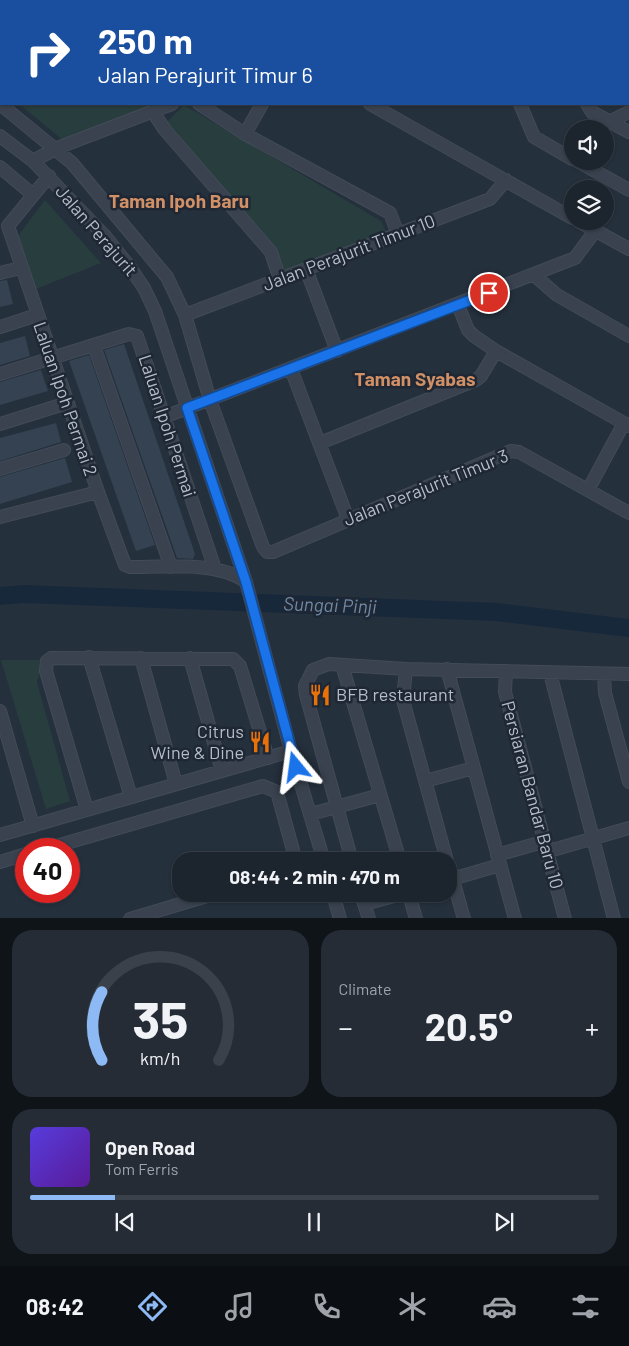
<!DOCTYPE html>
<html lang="en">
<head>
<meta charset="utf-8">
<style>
  body { margin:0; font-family:Barlow,sans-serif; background:#252c36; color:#f1f3f6; height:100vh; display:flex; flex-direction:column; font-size:19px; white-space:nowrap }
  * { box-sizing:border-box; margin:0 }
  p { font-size:16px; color:#a0a4aa }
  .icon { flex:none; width:28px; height:28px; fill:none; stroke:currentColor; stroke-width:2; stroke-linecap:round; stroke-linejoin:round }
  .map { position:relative; height:918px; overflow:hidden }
  .details { display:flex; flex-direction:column; gap:12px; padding:12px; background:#0f1419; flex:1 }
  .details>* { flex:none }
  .hud { position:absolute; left:0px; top:0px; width:630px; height:105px; box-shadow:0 1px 4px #0004,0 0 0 1px #3a414a; background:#1a4fa0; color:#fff; overflow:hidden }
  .fabs { position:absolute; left:564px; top:120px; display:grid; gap:10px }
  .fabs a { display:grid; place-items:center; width:50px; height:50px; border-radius:50%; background:#1c242e; box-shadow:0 1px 4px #0004,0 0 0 1px #3a414a; font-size:25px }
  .speed { position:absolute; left:15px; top:838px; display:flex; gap:10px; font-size:25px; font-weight:700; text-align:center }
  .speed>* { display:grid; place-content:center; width:65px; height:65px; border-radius:50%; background:#1c242e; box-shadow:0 1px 4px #0004,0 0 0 1px #3a414a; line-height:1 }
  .speed .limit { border:8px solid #d22; background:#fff; color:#111 }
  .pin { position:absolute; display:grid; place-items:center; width:42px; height:42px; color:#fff; margin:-21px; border:2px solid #fff; border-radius:50%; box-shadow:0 1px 5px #0007 }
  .me { position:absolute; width:55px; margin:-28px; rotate:344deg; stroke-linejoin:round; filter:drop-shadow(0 0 4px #0008) }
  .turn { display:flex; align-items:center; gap:18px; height:105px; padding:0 15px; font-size:22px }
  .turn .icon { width:65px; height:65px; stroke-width:2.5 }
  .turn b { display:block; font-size:35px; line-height:42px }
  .big { font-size:38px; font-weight:700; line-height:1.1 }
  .details .card { flex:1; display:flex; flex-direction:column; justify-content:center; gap:8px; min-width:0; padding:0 18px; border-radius:20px; background:#252c36 }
  .details .dial { align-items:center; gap:0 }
  .dial svg { height:130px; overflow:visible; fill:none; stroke:#3a414a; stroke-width:7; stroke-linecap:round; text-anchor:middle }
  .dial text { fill:#f1f3f6; stroke:none }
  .song { display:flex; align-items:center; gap:15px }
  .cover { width:60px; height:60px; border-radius:8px; background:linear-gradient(135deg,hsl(250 70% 55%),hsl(270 70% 35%)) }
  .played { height:5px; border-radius:2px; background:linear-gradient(90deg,#8dbaf5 15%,#3a414a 15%) }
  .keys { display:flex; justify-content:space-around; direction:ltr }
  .heat { display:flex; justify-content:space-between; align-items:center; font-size:28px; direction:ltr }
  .details .tiles { flex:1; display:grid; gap:12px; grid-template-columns:1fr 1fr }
  .card:last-child { grid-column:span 2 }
  .trip { position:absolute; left:172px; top:852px; width:285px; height:50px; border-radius:20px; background:#1c242e; box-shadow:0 1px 4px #0004,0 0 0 1px #3a414a; font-weight:700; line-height:50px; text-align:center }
  .tab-bar { display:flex; height:80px; justify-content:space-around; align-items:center; background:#0b0e12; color:#a0a4aa }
  .tab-bar .icon { width:35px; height:35px }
  .tab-bar .active { color:#8dbaf5 }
  .tab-bar b { font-size:22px; color:#f1f3f6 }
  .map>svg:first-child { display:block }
</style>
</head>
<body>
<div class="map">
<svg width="629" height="919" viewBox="0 0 629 919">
  <rect width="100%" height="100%" fill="#25303d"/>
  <path fill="#273d3e" d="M19,104h135l-90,37z
    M184,105l197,116 6,13 -101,40 -20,-35 -101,-115z
    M45,200l56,63 -65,26 -21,-49z
    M1,660h42l-6,22 33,119 -24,8z"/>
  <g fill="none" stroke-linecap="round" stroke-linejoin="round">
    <path stroke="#18283b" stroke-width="18" d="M0,596l24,-2 473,18 132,16"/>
  </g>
  <path fill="#344251" d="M7,280l6,24 -13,3v-26z
    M25,336l5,20 -30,9v-22z
    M124,344l71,210 -2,5 -16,-1 -73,-208z
    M89,355l66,190 -19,6 -67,-190z
    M41,370l7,21 -48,14v-23z
    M56,423l5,19 -61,19v-23z
    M65,458l7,24 -72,22v-27z"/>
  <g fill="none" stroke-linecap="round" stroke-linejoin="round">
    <g stroke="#424b57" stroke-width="14">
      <path id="minor" d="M213,0l1,1
        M269,0l1,1
        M4,1l3,-1
        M320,1l3,-1
        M509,1l3,-1
        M619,1l3,-1
        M0,91h1
        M0,104l72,59 95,114 18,38 25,85 53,147 4,5h6l238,-101 8,1 110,61
        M199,104l46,30 145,79 8,21
        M370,104l202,114
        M520,104l14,33 38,22
        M587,104l5,8 37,20
        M153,112l12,18 106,122 9,28
        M609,122l20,-10
        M245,134l17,-30
        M0,136l33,25 71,74 25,31 15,22 11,23 91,271 45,169 33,110
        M33,161l24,-13 115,-44
        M577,161l52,29
        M0,167l32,27
        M578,221l51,28
        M8,226l90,266 27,73 5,2c33,0 90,-6 116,15
        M8,226l41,-50
        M306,269l31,82
        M0,273l21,-5
        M534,275l23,20 72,41
        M458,305l10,25 6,6 22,15 133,75
        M185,315l305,-116 16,-19
        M0,327l37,-12
        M94,346l77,221
        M291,369l57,150
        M0,374l129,-40 8,2 78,233
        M164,417l411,-159 20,-27
        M0,424l67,-21
        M320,443l156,-63 5,-4 15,-25
        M0,469l64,-19
        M588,490l36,-67
        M0,517l98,-25
        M89,657l42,140
        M141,658l35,126
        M190,658l32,113
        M342,665l58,196
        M406,669l-3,31 44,161
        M447,669l68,250
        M506,671l-1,21 60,227
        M550,673l64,246
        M604,674l1,19 24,89
        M0,711l33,115
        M425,781l49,-13
        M87,810l-41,-139 1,-10 4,-3 182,1 7,7 28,92
        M311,814l69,-19
        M0,835l291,-84
        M46,849l217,-63 14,6 19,69
        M549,851l80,-23
        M497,855l49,-14
        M352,861l-46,-166 -1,-9 8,-16 16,-6 77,5 223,5
        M0,862l26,-8
        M449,866l15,53
        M452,879l48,-14
        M333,894l7,25
        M361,894l8,25
        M409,894l7,25
        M364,904l38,-10
        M130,919l84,-25"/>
    </g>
    <use href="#minor" stroke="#39424e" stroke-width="12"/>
  </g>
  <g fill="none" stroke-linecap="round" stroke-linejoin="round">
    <g stroke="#114b97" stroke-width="12">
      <path id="route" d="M296,767l-50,-185 -59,-174 302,-115"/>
    </g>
    <use href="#route" stroke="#1a73e8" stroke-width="9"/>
  </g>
  <defs>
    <g id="restaurant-bare" transform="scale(1.725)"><path d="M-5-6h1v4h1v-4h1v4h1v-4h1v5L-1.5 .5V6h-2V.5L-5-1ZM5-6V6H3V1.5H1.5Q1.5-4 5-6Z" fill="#e8710a" stroke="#1e2733" stroke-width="2.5" paint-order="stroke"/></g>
  </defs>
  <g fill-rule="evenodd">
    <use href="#restaurant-bare" x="320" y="695"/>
    <use href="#restaurant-bare" x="260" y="742"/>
  </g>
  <g text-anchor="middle" stroke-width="5" stroke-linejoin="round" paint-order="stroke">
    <g font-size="18" fill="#b5bdc9" stroke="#1e2733">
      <text transform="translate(96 231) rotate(49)" y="6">Jalan Perajurit</text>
      <text transform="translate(349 253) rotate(-21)" y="6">Jalan Perajurit Timur 10</text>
      <text transform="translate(65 399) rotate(71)" y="6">Laluan Ipoh Permai 2</text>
      <text transform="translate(167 426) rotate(72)" y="6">Laluan Ipoh Permai</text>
      <text transform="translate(426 488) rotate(-22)" y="6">Jalan Perajurit Timur 3</text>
      <text transform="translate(532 795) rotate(75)" y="6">Persiaran Bandar Baru 10</text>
    </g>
    <g font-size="18" fill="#b5bdc9" stroke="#1e2733" text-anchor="start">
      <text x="336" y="701">BFB restaurant</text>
      <text x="244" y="738" text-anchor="end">Citrus<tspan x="244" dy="21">Wine &amp; Dine</tspan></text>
    </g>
    <g font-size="19" font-weight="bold" fill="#d29066" stroke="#1e2733">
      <text x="179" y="208">Taman Ipoh Baru</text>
      <text x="415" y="386">Taman Syabas</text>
    </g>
    <g font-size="19" font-style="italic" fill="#6f89a7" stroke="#1e2733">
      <text transform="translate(330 605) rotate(2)" y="7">Sungai Pinji</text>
    </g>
  </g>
</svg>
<div class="fabs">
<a><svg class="icon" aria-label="sound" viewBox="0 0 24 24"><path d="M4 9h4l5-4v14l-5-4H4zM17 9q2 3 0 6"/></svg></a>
<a><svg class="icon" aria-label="layers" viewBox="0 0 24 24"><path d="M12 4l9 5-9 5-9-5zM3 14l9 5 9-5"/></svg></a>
</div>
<div class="speed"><div class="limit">40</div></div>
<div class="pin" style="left:489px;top:293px;background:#d93025"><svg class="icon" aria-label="arrive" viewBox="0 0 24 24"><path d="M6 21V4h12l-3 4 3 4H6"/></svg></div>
<svg class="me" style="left:296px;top:767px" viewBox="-20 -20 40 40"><path d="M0-17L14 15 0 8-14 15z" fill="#1a73e8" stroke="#fff" stroke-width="4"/></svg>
<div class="trip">08:44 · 2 min · 470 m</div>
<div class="hud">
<div class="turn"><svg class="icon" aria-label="right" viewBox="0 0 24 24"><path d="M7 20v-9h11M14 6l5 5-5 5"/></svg><div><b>250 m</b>Jalan Perajurit Timur 6</div></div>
</div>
</div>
<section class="details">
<div class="tiles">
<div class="card dial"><svg viewBox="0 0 100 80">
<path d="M14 69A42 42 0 1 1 86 69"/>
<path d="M14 69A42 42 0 0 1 14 27" stroke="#8dbaf5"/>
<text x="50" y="56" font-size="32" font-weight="700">35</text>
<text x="50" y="72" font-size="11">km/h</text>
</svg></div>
<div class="card"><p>Climate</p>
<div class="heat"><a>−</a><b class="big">20.5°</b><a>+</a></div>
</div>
<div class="card">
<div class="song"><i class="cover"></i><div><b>Open Road</b><p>Tom Ferris</p></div></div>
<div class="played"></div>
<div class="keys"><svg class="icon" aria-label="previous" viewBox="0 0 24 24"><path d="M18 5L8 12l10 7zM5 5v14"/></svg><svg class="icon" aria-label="pause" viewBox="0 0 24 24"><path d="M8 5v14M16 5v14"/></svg><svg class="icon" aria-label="next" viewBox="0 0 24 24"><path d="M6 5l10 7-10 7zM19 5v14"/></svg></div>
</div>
</div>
</section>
<nav class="tab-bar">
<b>08:42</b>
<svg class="icon active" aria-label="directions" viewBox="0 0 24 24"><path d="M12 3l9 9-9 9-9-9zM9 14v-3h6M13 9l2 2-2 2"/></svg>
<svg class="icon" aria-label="music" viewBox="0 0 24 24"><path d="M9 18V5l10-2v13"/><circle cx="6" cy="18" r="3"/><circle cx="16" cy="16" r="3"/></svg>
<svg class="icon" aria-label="phone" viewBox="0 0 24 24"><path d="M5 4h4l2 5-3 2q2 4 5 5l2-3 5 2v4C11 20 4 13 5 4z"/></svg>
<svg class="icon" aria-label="climate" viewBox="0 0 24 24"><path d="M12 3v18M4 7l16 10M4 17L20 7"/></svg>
<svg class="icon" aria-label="car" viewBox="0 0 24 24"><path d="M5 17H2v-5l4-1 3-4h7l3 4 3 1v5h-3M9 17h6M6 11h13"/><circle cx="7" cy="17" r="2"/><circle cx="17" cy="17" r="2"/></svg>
<svg class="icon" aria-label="filters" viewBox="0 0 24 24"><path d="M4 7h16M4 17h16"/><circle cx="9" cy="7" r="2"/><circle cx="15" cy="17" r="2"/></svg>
</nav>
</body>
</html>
